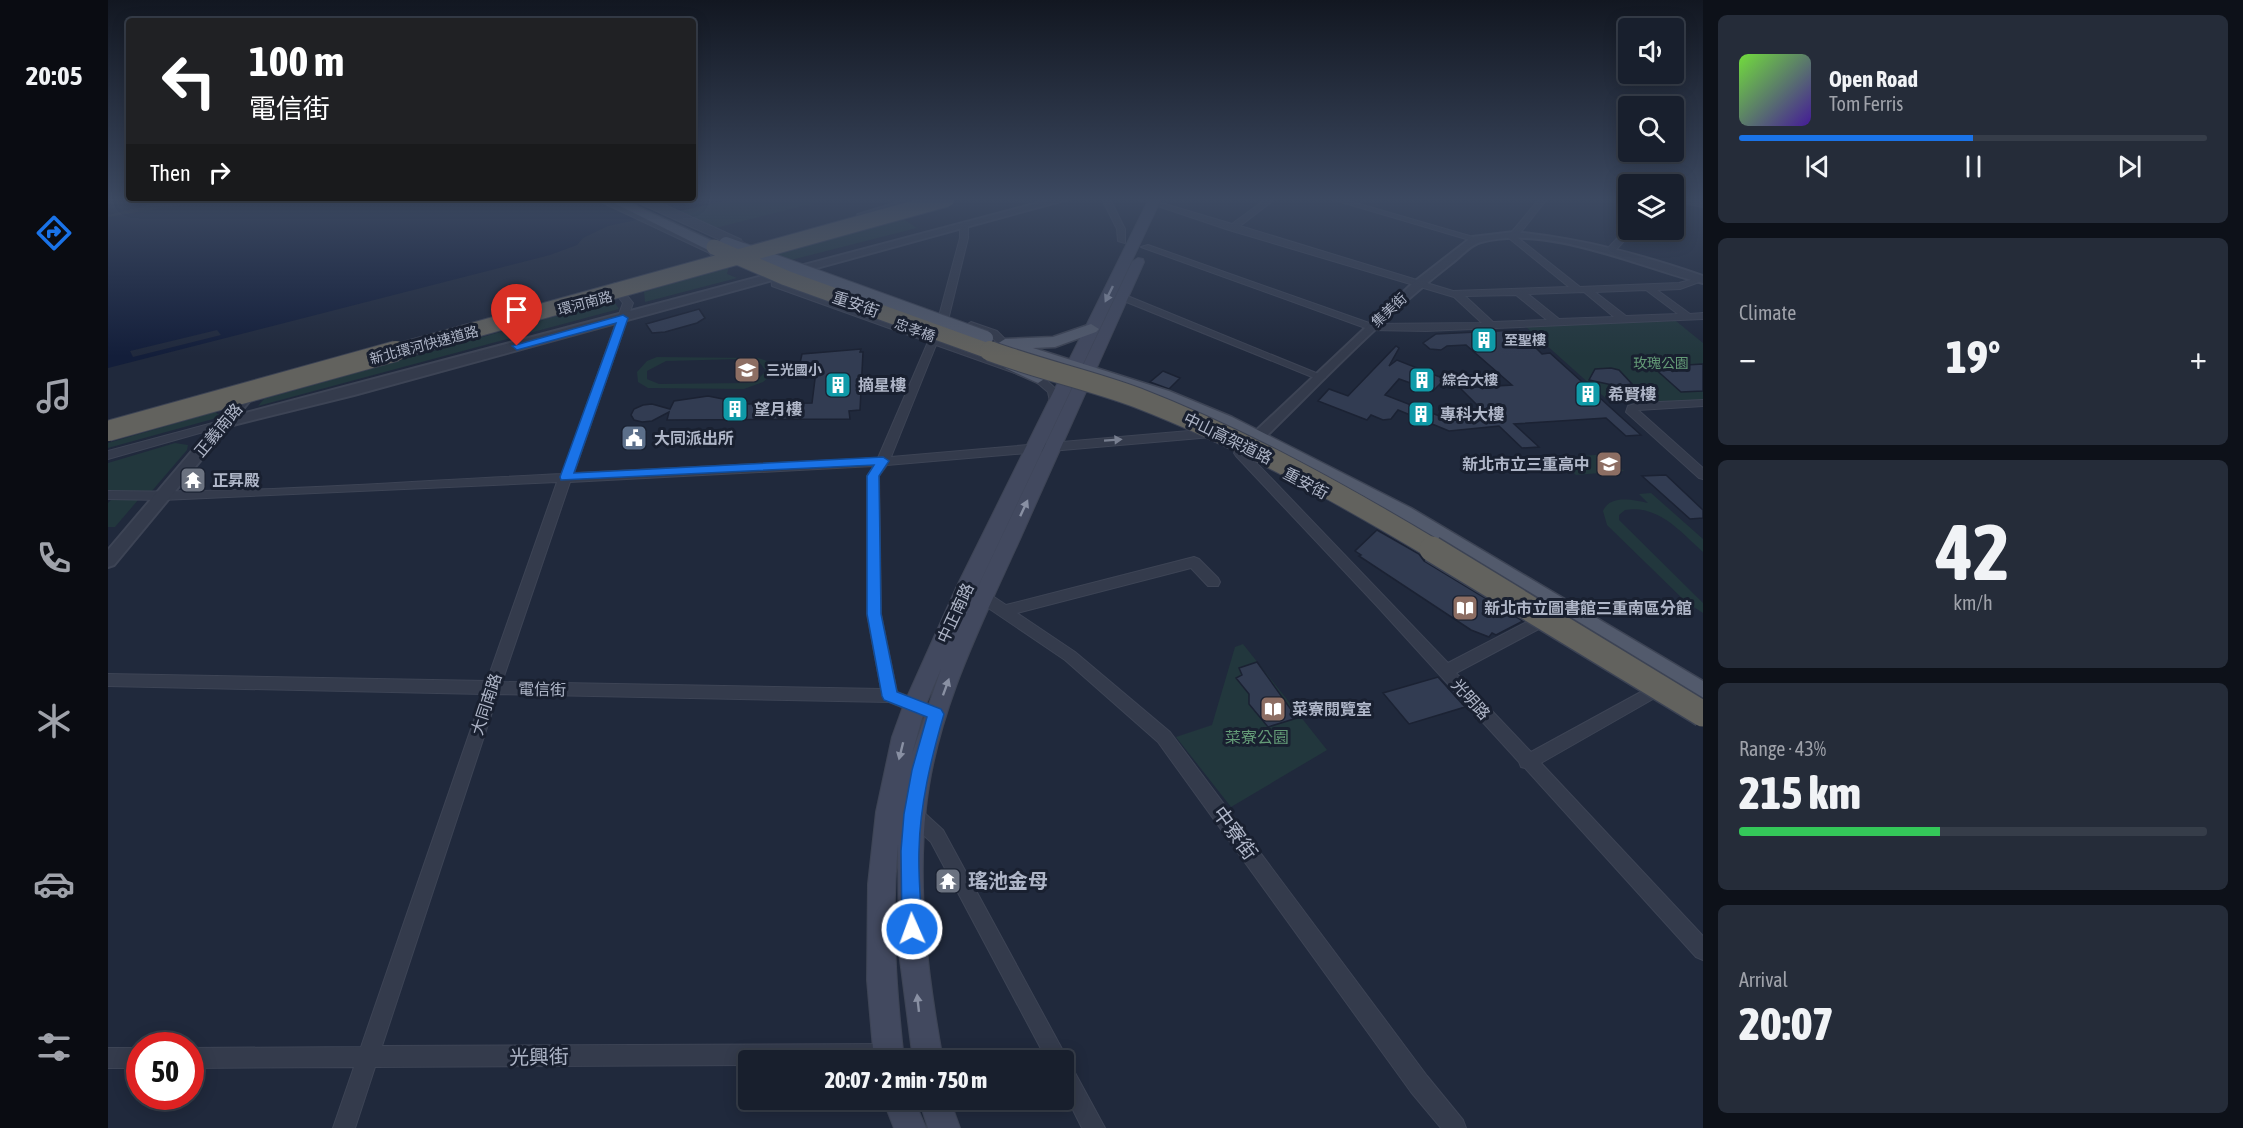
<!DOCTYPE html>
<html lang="en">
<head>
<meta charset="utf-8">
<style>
  body { margin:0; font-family:"Asap Condensed","Noto Sans TC",sans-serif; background:#252c39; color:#f1f3f6; height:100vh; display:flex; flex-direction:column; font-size:22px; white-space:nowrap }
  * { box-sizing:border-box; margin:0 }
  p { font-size:20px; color:#9fa2aa }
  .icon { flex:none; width:33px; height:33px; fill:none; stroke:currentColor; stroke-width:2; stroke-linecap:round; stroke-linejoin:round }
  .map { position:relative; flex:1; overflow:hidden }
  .drawer { display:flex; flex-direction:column; gap:15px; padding:15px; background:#0d1119; width:540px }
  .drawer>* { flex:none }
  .guide { position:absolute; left:18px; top:18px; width:570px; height:183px; border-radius:6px; box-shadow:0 3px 15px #0003,0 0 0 2px #363d49; background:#202124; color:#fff; overflow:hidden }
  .controls { position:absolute; left:1510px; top:18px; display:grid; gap:12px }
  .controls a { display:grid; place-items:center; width:66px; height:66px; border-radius:6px; background:#181f2d; box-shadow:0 3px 15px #0003,0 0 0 2px #363d49; font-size:30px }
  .speed { position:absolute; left:18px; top:1032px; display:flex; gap:12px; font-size:30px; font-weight:700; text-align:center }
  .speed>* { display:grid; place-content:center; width:78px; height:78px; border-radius:50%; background:#181f2d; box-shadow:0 3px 15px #0003,0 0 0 2px #363d49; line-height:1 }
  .speed .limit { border:9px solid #d22; background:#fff; color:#111 }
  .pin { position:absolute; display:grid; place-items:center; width:51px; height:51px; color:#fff; margin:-62px -26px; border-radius:50% 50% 50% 0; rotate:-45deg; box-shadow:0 0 6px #0007 }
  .pin .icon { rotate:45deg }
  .me { position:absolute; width:66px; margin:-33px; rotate:358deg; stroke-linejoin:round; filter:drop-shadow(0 0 4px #0008) }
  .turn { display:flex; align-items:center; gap:21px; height:126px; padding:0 24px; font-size:27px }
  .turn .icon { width:78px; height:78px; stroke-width:2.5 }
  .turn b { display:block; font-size:42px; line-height:51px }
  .then { display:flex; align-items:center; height:57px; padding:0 24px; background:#0003; gap:12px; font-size:22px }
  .big { font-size:45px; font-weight:800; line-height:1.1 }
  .drawer .widget { flex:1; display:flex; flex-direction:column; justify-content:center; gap:9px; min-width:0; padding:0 21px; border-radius:9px; background:#252c39 }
  .drawer .dial { align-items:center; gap:0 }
  .dial b { font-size:78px; line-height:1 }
  .song { display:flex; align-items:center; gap:18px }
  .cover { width:72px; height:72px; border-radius:9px; background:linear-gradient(135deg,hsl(100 70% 55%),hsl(260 70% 35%)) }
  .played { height:6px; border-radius:3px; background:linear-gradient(90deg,#1a73e8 50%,#363d49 50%) }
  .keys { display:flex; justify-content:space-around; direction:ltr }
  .heat { display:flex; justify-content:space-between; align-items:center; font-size:33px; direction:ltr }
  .charge { height:9px; border-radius:4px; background:linear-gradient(90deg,#34c759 43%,#363d49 0) }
  .trip { position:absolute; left:630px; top:1050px; width:336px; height:60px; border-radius:6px; background:#181f2d; box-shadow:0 3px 15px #0003,0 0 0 2px #363d49; font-weight:800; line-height:60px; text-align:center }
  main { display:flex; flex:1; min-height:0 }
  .tab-bar { display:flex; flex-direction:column; width:108px; justify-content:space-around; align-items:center; background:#0a0c12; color:#9fa2aa }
  .tab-bar .icon { width:42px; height:42px }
  .tab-bar .on { color:#1a73e8 }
  .tab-bar b { font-size:27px; color:#f1f3f6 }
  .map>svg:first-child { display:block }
</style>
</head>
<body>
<main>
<nav class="tab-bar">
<b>20:05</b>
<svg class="icon on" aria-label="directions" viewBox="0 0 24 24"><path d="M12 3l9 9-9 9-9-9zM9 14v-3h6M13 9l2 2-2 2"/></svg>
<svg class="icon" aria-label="music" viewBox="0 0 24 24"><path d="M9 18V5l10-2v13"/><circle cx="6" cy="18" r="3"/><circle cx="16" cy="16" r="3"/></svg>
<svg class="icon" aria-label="phone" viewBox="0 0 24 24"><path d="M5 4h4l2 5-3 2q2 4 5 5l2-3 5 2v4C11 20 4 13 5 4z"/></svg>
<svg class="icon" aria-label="climate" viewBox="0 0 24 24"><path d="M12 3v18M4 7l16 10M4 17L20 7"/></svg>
<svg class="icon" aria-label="car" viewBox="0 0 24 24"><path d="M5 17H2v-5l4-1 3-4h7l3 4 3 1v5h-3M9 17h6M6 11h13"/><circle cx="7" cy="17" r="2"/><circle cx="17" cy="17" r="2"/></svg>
<svg class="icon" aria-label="filters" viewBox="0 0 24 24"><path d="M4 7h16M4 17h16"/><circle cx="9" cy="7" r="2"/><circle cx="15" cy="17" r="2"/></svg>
</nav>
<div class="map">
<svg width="1595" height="1128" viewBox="0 0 1595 1128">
  <rect width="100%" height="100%" fill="#20293c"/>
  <path fill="#22373d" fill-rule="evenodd" d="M627,199h96l-120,30 -33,-18z
    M794,218l15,10 -130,33 -21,-7z
    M621,266l-2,8 10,4 -92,24 -1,-10z
    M505,300l6,9 -361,97 6,-7z
    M1568,321l27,22v59l-92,1 -86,-77z
    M549,357l101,1c9,3 17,5 15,16l-10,8 -19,7 -96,-1 -10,-6 -1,-10 10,-11zM633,359l19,4 6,8 -8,8 -11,4 -88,1 -12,-5v-8l19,-10z
    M107,412l4,3 -6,4 -105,29v-5z
    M67,443l13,2 -1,5 -36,42 -43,-1v-28z
    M1498,454l18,17 -48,4 -18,-17z
    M1543,493l52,46v13c-22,-20 -45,-48 -78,-42l-6,5v5l84,83v10l-17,-11 -79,-77 -4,-14c7,-17 31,-11 45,-8l-9,-9z
    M3,500h27l-23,27h-7v-24z
    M1135,644l84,106 -96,57 -55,-70 36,-12 23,-78z"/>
  <path fill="#131e3a" d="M0,199h63l-63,16z
    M107,199l507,1 13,-1 -127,27 -25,12 -6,7 -27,10 -442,113v-151z"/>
  <path fill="#20293c" d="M109,330l4,5 -88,22 -3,-6z"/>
  <path fill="#323c52" stroke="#1b2233" stroke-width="1.5" d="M591,309l6,9 -8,5 -32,9 -13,1 -6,-9z
    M1410,330l24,24 8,-1 91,82 -15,1 -20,-18 -92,6 25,23 -17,1 -23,-22 -50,5 -51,-21 -7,9 -8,1 -12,-5 -4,5 -49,-19 11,-12 19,7 48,-50 3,2 -10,18 8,-6 48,19 -12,12 -34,-12 -14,16 57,22 2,-5 12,7 32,-3 -28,-28 52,-3 -46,-40 -19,1 -6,4 -11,-1 -7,-6 13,-9z
    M753,349l-1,3h3l-3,58 -11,1 1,8 -183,1 2,-8 -17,9 -10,1 -8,-2 -3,-5 3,-6 9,-4 9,-1 18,5 4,-8 34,-5 40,8 64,-1 5,-40h-17l2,-9z
    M1595,364v27l-22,1 -28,-25z
    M1503,368l8,2 13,14 -15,2 -28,-6 6,-11z
    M1055,371l17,7 -11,11 -19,-7z
    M1558,475l37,35v8l-13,1 -48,-43z
    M1269,530l42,24 5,7 99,60 -27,14 -4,-2 -3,4 -18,-7 -112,-74 2,-1 -6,-4z
    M1149,662l40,56 -29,9 -19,-23v-10l-13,-16 6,-3 -3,-7z
    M1330,677l27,30 -56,17 -26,-31z"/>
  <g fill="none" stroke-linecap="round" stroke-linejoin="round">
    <g stroke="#3d4455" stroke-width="2">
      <path id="minor" d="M487,199h10l116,54 -7,2z
        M994,199h8l15,30v14l-7,-2 -1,-12z
        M1029,199h11l84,25 34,-25h9l-35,27 213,65 116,-4 -64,-52 6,-2 28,-34h8l-30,38 63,50 99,-4 23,-6v4l-22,8 -23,1 33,24 13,-1v6l-277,12 -55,-1 -230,-83 7,-2 224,79 110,-1 -28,-26 -225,-67zM1538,290l32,24 -52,2 -31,-24zM1476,292l30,25 -55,2 -31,-25zM1408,295l31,25 -54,2 -28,-26z
        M1223,199h11l138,40 -7,2z
        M1566,199l29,4v4l-29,-6z
        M856,222l4,3v13l-19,78 -5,3 -5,-3 21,-78v-13z
        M1519,228l7,2 -20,22h-6v-4z
        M668,273l5,3 -1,7 262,93 16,15 3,13 -6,3 -4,-1 -3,-14 -14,-12 -98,-35 -45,112 321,-28 6,4 -6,4 -325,28 -8,11 2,138 16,78 45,17 2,5 -2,5 -6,2 -47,-19 -391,-8 -116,352 506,-2 7,3 3,7 -2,6h-148v5l-373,2 -20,61h-22l21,-61 -164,1v-20l171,-1 122,-353 -375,-8v-12l379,7 70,-199 -395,18 -54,-1v-8c151,3 303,-10 454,-17l61,-171 -13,-17 5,-3 3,1 15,19 -59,170 304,-15 50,-116 -156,-56 -1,-10zM766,466l-7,10v138l14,75 -379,-7 68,-200z
        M1011,295h6l201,82 -5,3 -4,-1 -198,-80z
        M863,322l26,9 13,13 -1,2h-8l-12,-11 -22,-8 -1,-2z
        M1595,400v6l-65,4 65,58v11l-4,-1 -73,-66 2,-6 10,-3z
        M116,420l4,1v4l-120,34v-8z
        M1136,446l6,4 -3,3 201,210 94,-49h10l2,4 -2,4 -96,51 75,79 119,-65 5,-2 5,2 3,4 -3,4 -119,68 162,173v24l-7,-3 -171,-189 -4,-1 -2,-5 -142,-156 -141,-150 -2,-3z
        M1086,557l5,2 19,19 2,4 -2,4h-10l-17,-18 -174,45 58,39 95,80 257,344 36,44 3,8h-25l-30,-36 -253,-350 -93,-82 -93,-63 -2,-4 2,-4h10l24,16z
        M805,806l6,2 24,22 162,298h-23l-18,-36v-32h-17l-116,-218 -24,-22 -3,-6 3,-6z
        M0,1048h32v20h-32z"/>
    </g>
    <g stroke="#3d4455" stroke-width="4">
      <path id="tertiary" d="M803,199h14l-62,19 -5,-3z
        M945,199h15l-714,196 -125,31 -115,139 -6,2v-17l141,-166h10l2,3 -23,28z
        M1406,232c68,7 125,22 189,44v7c-64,-16 -155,-59 -222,-41 -10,2 -21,15 -29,21 -72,56 -135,124 -200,187h-10l-2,-3 2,-3 172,-162 58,-45z"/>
    </g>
    <g stroke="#3d4455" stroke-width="2">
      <path id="secondary" d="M1041,199h12l-204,432 175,-369 6,-4 5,1 1,3c-41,92 -83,185 -124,277 -39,86 -84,174 -94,269 -9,84 2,169 17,252h-30l-14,-108 -1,-107c-7,72 -2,143 6,215h-30l-7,-80 1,-96 8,-72 16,-75 12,-33 53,-118zM833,669l-29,85 14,-50z
        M775,1100h31l12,28h-32z
        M811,1100h31l10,28h-32z"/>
    </g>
    <g stroke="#3d4455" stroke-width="3">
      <path id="primary" d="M498,199h15l98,45 5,9 -2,3h-10l-4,-6z
        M983,324l8,5 -3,3 -41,15 -22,1 136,43 63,26 179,91 292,173v22l-306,-185 -177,-93 -63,-26 -158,-52 -2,-3 8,-5 48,-2z
        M903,360l33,14 2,4 -8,5 -33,-15 -2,-3z"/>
    </g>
    <use href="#minor" fill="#343b4c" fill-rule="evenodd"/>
    <use href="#tertiary" fill="#343b4c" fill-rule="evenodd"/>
    <use href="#secondary" fill="#42495f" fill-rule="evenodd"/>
    <use href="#primary" fill="#525a6c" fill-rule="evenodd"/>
    <g stroke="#3d4455" stroke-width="11" stroke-linecap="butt">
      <path id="minor-bridge" d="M533,199l99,45"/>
    </g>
    <g stroke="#3d4455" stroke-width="16" stroke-linecap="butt">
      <path id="primary-bridge" d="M618,244l260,94"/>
    </g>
    <g stroke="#3c4354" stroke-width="17" stroke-linecap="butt">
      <path id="trunk-bridge-far2" d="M606,247l72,31 208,75
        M283,353l556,-154"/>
    </g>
    <g stroke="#3c4354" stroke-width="22" stroke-linecap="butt">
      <path id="trunk-bridge-far1" d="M882,351c48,18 100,29 148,47 103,40 202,95 297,152
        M0,431l288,-80"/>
    </g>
    <g stroke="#3c4354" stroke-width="28" stroke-linecap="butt">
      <path id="trunk-bridge" d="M1324,549l271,165"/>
    </g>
    <use href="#minor-bridge" stroke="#343b4c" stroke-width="9"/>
    <use href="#primary-bridge" stroke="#525a6c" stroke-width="14"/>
    <use href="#trunk-bridge-far2" stroke="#62625e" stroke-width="15"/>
    <use href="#trunk-bridge-far1" stroke="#62625e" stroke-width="20"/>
    <use href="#trunk-bridge" stroke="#62625e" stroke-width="25"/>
  </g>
  <defs><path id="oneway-solid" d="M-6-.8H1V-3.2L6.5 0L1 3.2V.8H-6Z" transform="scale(1.5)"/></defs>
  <g fill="#8990a3">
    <use href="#oneway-solid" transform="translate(1001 294) rotate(116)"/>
    <use href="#oneway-solid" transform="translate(916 508) rotate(-65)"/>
    <use href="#oneway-solid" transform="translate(838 687) rotate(-70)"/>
    <use href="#oneway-solid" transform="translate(793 751) rotate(104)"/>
    <use href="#oneway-solid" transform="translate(810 1003) rotate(-96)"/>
  </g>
  <use fill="#787f90" href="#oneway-solid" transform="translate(1005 440) rotate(-4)"/>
  <linearGradient id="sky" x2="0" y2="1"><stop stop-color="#121721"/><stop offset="0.56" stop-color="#3c4961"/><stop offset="1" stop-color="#3c4961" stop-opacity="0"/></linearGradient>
  <rect width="1595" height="356" fill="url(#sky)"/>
  <path fill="#1a73e8" stroke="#114b97" stroke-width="1.5" d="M515,315l5,3 -54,155 309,-16 6,4 -10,15 2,138 16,78 44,17 3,5c-13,45 -24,90 -25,136 -1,26 2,53 3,79l-3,7 -7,3 -7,-3 -3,-7 -1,-78 3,-37 8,-44 15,-53 -43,-17 -2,-4 -15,-82v-138l7,-11 -313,15 -1,-3 56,-154 -99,27 -5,-4z"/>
  <defs>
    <g id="building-square" transform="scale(1.35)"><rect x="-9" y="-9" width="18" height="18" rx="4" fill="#0f9aa8" stroke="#192030"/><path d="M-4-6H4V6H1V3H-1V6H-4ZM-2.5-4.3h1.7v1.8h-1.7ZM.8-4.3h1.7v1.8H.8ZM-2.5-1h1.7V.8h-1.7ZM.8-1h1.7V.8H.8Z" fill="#fff"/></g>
    <g id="school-square" transform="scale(1.35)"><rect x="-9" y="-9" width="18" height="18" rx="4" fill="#8d6e63" stroke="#192030"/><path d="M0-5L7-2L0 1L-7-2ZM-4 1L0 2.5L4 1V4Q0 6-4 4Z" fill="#fff"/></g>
    <g id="civic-square" transform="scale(1.35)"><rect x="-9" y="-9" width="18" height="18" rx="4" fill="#5c6f8a" stroke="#192030"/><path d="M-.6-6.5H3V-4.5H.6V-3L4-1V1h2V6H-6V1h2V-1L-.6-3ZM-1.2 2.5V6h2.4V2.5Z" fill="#fff"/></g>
    <g id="temple-square" transform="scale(1.35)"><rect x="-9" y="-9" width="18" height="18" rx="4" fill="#6b7280" stroke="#192030"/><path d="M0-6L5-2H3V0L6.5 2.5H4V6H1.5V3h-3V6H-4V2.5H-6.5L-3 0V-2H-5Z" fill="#fff"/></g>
    <g id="library-square" transform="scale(1.35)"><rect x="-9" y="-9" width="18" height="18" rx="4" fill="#8d6e63" stroke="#192030"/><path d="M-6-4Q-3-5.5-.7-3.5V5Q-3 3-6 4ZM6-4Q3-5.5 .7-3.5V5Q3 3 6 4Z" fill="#fff"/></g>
  </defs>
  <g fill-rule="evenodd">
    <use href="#building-square" x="1376" y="340"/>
    <use href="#school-square" x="639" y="370"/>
    <use href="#building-square" x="1314" y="380"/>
    <use href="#building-square" x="730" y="385"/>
    <use href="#building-square" x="1480" y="394"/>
    <use href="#building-square" x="627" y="409"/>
    <use href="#building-square" x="1313" y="414"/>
    <use href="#civic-square" x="526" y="438"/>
    <use href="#school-square" x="1501" y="464"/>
    <use href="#temple-square" x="85" y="480"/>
    <use href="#library-square" x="1357" y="608"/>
    <use href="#library-square" x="1165" y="709"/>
    <use href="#temple-square" x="840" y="881"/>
  </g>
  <g text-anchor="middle" stroke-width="6" stroke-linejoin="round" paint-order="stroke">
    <g font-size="14" fill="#afb6c8" stroke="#192030">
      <text transform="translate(477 303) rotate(-15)" y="5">環河南路</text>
      <text transform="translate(1281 310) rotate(-43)" y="5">集美街</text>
      <text transform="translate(807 330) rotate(20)" y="5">忠孝橋</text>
      <text transform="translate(316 345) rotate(-15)" y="5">新北環河快速道路</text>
    </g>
    <g font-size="14" font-weight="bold" fill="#afb6c8" stroke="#192030" text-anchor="start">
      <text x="1396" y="345">至聖樓</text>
      <text x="658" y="375">三光國小</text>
      <text x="1334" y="385">綜合大樓</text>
    </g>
    <g font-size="14" fill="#649b77" stroke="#192030">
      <text x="1553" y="368">玫瑰公園</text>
    </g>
    <g font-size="16" fill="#afb6c8" stroke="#192030">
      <text transform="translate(748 304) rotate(19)" y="6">重安街</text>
      <text transform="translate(110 430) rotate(-50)" y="6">正義南路</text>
      <text transform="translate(1120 438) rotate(26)" y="6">中山高架道路</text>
      <text transform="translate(1198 483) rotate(28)" y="6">重安街</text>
      <text transform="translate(847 613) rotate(-65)" y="6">中正南路</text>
      <text transform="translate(434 689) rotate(1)" y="6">電信街</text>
      <text transform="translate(1363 699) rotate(48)" y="6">光明路</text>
      <text transform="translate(378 704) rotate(-72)" y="6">大同南路</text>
    </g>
    <g font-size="16" font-weight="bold" fill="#afb6c8" stroke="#192030" text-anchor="start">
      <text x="750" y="391">摘星樓</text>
      <text x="1500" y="400">希賢樓</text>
      <text x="646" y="415">望月樓</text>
      <text x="1332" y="420">專科大樓</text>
      <text x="546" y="444">大同派出所</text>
      <text x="1482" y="470" text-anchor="end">新北市立三重高中</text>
      <text x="104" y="486">正昇殿</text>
      <text x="1376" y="614">新北市立圖書館三重南區分館</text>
      <text x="1184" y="715">菜寮閱覽室</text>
    </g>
    <g font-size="16" fill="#649b77" stroke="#192030">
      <text x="1149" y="743">菜寮公園</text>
    </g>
    <g font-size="20" fill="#afb6c8" stroke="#192030">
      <text transform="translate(1127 833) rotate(54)" y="7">中寮街</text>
      <text transform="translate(431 1057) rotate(-1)" y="7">光興街</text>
    </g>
    <g font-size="20" font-weight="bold" fill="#afb6c8" stroke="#192030" text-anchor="start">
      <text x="860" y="888">瑤池金母</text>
    </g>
  </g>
</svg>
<div class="controls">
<a><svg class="icon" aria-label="sound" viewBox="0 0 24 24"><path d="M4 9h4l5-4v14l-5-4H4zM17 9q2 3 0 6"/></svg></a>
<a><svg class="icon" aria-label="search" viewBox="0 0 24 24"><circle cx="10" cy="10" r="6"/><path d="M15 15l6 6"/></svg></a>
<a><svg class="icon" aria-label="layers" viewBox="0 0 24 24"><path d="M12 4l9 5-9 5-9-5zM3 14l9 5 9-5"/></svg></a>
</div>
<div class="speed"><div class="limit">50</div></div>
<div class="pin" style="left:409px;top:346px;background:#d93025"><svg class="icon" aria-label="arrive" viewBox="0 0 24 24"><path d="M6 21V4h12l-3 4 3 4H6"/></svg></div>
<svg class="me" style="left:804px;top:929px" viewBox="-20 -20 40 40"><circle r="17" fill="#1a73e8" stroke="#fff" stroke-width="3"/><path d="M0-11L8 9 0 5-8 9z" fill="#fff"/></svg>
<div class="trip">20:07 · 2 min · 750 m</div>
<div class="guide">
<div class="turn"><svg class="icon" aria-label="left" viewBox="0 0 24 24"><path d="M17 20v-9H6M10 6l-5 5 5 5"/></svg><div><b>100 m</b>電信街</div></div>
<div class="then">Then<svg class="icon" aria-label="right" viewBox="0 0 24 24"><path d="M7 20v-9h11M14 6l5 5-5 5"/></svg></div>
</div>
</div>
<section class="drawer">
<div class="widget">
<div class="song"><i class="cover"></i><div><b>Open Road</b><p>Tom Ferris</p></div></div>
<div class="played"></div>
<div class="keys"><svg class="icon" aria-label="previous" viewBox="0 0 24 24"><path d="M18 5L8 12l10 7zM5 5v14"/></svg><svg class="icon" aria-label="pause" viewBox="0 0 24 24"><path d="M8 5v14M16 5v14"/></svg><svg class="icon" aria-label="next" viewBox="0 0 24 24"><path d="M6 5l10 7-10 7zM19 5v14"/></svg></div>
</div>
<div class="widget"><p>Climate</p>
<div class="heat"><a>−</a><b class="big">19°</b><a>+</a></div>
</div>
<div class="widget dial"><b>42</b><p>km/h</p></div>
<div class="widget"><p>Range · 43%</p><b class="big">215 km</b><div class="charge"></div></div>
<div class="widget"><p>Arrival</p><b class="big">20:07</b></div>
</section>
</main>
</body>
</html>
